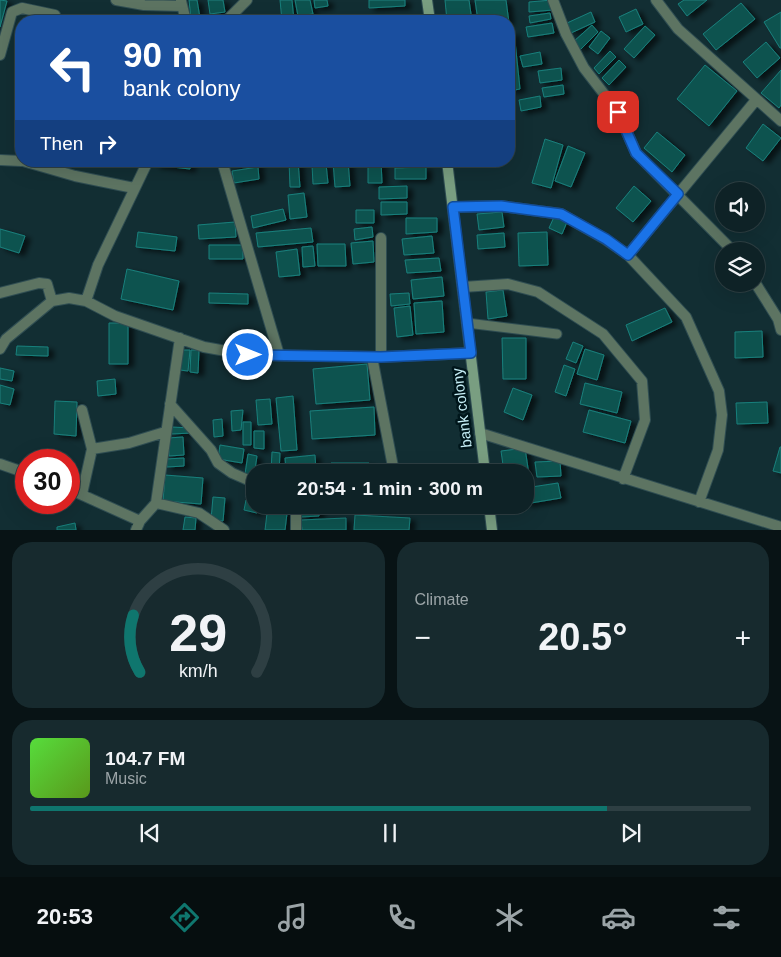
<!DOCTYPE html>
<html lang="en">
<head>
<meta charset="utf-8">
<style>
  body { margin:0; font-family:Arial,sans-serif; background:#172a2e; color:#f1f3f6; height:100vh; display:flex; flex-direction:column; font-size:19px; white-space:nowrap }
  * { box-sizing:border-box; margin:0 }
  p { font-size:16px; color:#9ba4a7 }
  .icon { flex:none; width:28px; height:28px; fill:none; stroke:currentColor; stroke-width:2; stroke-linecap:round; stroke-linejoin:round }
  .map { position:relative; height:530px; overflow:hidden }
  .panel { display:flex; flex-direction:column; gap:12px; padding:12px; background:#081315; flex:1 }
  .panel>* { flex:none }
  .banner { position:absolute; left:15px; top:15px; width:500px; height:152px; border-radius:20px; box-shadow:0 5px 20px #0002,0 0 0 1px #2e3f43; background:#1a4fa0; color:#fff; overflow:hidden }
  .controls { position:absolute; left:715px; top:182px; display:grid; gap:10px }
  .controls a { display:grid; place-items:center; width:50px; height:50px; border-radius:50%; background:#0e2226; box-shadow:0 5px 20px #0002,0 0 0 1px #2e3f43; font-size:25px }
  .speed { position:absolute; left:15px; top:449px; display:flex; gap:10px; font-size:25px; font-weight:700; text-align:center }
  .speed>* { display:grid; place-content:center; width:65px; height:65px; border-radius:50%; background:#0e2226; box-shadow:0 5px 20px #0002,0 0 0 1px #2e3f43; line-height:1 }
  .speed .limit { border:8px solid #d22; background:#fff; color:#111 }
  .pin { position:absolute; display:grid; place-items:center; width:42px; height:42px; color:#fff; margin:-21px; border-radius:10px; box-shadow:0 2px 8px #0006 }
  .me { position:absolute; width:55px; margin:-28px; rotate:90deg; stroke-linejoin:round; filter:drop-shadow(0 0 4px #0008) }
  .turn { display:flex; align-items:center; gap:18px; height:105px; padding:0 25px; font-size:22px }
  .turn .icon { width:65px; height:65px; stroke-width:2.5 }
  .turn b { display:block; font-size:35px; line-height:42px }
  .then { display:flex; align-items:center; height:48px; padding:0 25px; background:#0003; gap:10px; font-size:19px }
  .big { font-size:38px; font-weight:800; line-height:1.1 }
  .panel .tile { flex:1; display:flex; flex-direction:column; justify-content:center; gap:8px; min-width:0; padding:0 18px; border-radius:20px; background:#172a2e }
  .panel .dial { align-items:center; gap:0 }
  .dial svg { height:130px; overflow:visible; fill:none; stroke:#2e3f43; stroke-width:7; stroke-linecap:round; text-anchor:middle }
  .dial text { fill:#f1f3f6; stroke:none }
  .song { display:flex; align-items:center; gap:15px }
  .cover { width:60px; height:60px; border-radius:8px; background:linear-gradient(135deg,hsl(110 70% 55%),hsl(90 70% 35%)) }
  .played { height:5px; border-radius:2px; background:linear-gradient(90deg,#0f766e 80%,#2e3f43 80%) }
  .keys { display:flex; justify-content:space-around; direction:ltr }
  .heat { display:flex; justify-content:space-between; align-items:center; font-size:28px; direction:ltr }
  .panel .tiles { flex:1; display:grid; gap:12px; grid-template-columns:1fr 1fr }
  .tile:last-child { grid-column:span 2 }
  .trip { position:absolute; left:246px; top:464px; width:288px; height:50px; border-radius:20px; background:#0e2226; box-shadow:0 5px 20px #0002,0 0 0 1px #2e3f43; font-weight:800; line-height:50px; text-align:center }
  .dock { display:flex; height:80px; justify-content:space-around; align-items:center; background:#060e0f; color:#9ba4a7 }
  .dock .icon { width:35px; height:35px }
  .dock .selected { color:#0f766e }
  .dock b { font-size:22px; color:#f1f3f6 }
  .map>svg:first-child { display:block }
</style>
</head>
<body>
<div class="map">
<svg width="781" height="530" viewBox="0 0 781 530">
  <defs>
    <filter id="shadow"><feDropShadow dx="5.5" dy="3" stdDeviation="2.5" flood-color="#0009"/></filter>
  </defs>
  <rect width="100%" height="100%" fill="#122e33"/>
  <path fill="#105350" stroke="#19807c" filter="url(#shadow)" d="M0,0l7,1 -7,26z
    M189,0h8l3,18 -9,1z
    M208,0h15l2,12 -15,2z
    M280,0h12l2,21h-12z
    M295,0h15l3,14 -15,2z
    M314,0h13l1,6 -13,2z
    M369,0h36v6l-36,2z
    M445,0h24l3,21h-25z
    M475,0h31l3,23v-2h-31z
    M552,0l1,10 -24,2v-10z
    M684,0h23l-20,16 -9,-12z
    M741,3l14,16 -39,31 -13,-16z
    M636,9l7,15 -17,8 -7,-15z
    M591,12l4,10 -24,11 -4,-10z
    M781,12v36h-1l-16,-26z
    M550,13l1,6 -21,4 -1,-7z
    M407,16v5h-50z
    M552,23l2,10 -26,4 -2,-10z
    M592,25l6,7 -18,18 -7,-8z
    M645,26l10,9 -21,23 -10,-9z
    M601,31l9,7 -12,16 -9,-7z
    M514,32l6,57 -11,2v-58z
    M766,42l14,16 -23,20 -14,-16z
    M610,51l6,6 -17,17 -5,-6z
    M540,52l2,12 -19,3 -3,-11z
    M619,60l7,7 -17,18 -7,-7z
    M705,65l32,26 -28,35 -32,-27z
    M561,68l1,12 -22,3 -2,-12z
    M781,70v35l-2,3 -18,-15z
    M563,85l1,9 -20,3 -2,-9z
    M540,96l1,11 -20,4 -2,-11z
    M763,124l18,14 -18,23 -17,-13z
    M657,132l28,23 -13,17 -28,-24z
    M545,139l18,6 -12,43 -19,-5z
    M568,146l17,7 -14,34 -16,-6z
    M156,161l35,1 -1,7 -35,-4z
    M234,161h24v5l-24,1z
    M289,161h9l2,26h-10z
    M333,161h15l2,25 -15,1z
    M368,161h13l1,22h-14z
    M326,164l2,19 -15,1 -1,-19z
    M258,167l1,12 -25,4 -2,-12z
    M426,167v12h-31v-11z
    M407,186v12l-28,1v-12z
    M634,186l17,15 -18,21 -17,-14z
    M304,193l3,24 -17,2 -2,-24z
    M381,202h26v12l-26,1z
    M283,209l3,11 -33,8 -2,-12z
    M356,210h18v13h-18z
    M502,212l2,15 -25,3 -2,-16z
    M554,217l13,5 -5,12 -13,-6z
    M406,218h31v14l-31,2z
    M235,222l1,15 -37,2 -1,-14z
    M372,227l1,10 -18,3 -1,-11z
    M311,228l2,14 -55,5 -2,-14z
    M0,229l25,7 -6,17 -19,-6z
    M138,232l39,5 -2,14 -39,-4z
    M547,232l1,33 -29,1 -1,-33z
    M504,233l1,14 -27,2 -1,-14z
    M432,236l2,17 -30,2 -2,-16z
    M373,241l1,21 -21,2 -2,-21z
    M317,244h28l1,22h-28z
    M209,245h34v14h-34z
    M313,246l2,20 -12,1 -1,-20z
    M297,249l3,26 -21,2 -3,-25z
    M439,258l2,13 -34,2 -2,-13z
    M127,269l52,12 -6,29 -52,-11z
    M442,277l2,19 -31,3 -2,-19z
    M503,290l4,26 -19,3 -2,-27z
    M209,293l39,1v10l-39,-1z
    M409,293l1,11 -19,2 -1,-12z
    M442,301l2,31 -28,2 -2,-31z
    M410,306l3,29 -16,2 -3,-29z
    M665,308l7,14 -40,19 -6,-16z
    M109,323h19v41h-19z
    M762,331l1,26 -28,1v-26z
    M502,338h24v41h-23z
    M573,342l10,4 -7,17 -10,-4z
    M17,346l31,1v9l-32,-1z
    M585,349l19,6 -7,25 -20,-6z
    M181,350h9l-2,21 -8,-1z
    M191,350h8l-1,23 -8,-1z
    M367,364l3,36 -54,4 -3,-35z
    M564,365l11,4 -9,27 -11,-4z
    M0,368l14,3 -2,10 -12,-2z
    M115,379l1,15 -18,2 -1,-15z
    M585,383l37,9 -5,21 -37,-9z
    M0,385l14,4 -4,16 -10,-2z
    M513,388l19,7 -9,25 -19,-8z
    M293,396l4,54 -16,1 -5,-53z
    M270,399l2,25 -14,1 -2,-25z
    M55,401l22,1 -1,34 -22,-2z
    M767,402l1,21 -31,1 -1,-21z
    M374,407l1,28 -63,4 -2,-28z
    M243,410l-2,20 -9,1 -1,-20z
    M589,410l42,11 -6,22 -42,-11z
    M222,419l1,17 -9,1 -1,-17z
    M243,422h8v23h-8z
    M172,427l19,1 1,5 -21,1z
    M254,431h10v18l-10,-1z
    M183,437l1,18 -15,1 -1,-18z
    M220,445l24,4 -2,14 -24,-4z
    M780,447h1v26l-8,-2z
    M525,448l4,27h-4v-3h-21l-3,-21z
    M272,452l8,1 -1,19h-8z
    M248,454l9,2 -3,20 -9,-2z
    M315,455l1,17h-14v-4l-16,1 -1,-11z
    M184,458v8l-17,1 -1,-8z
    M560,461l1,15 -24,1 -2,-15z
    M331,463h38v9h-38z
    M165,475l38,3 -2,26 -38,-3z
    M558,483l3,15 -36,6v-16z
    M248,487l7,2v10l-9,-2z
    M213,497l12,1 -2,23 -12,-1z
    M246,500l13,5 -2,8 -13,-3z
    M268,505h20l-3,25h-20z
    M300,505h19v11l-18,1z
    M355,515l55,3 -1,12h-55z
    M185,517l11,1 -1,12h-12z
    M346,518v12h-44l-1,-10z
    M75,523l1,7h-19v-3z"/>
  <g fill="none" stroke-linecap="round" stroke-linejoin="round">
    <g stroke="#2f4d52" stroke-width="11">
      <path id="lane" d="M467,323l90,11"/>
    </g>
    <g stroke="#2f4d52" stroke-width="12">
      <path id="street" d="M116,0l28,5 37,1
        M553,0l13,34 18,34 34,44 18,41 97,98
        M656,0l22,29 103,92
        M181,1l5,20
        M226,21l21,-21
        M0,55l12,-43 10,-4 33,7
        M0,160l21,1
        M23,161l52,15 59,12
        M222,161l57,194
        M453,207l48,-1 60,8 44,25 23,16 58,62 33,74 3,24 -4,35 -19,52
        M381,238v119
        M628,255l128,-155
        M756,284l22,35 3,11
        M463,287l45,-3 30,8 65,42 39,47 3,39 -22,59
        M0,293l39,-10 8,1 5,17
        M86,301l12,-36 50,-104
        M0,349l6,-10 46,-38 17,-3 17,3 29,15 89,31 44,8 133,2 90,-4
        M372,357l22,115
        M170,404l41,46 7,13 14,10 23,10
        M82,410l10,39
        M480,433l301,94
        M0,464l26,9
        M69,489l71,32
        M82,494l10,-45 37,-6 36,-11
        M156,503l24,-165
        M296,505v25
        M136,530l4,-9 16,-18 43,10 25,17"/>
    </g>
    <g stroke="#2f4d52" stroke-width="12">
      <path id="secondary" d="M427,0l3,21
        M447,161l38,311
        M489,505l3,25"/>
    </g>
    <use href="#lane" stroke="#5d7462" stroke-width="9"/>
    <use href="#street" stroke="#5d7462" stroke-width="10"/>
    <use href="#secondary" stroke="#799e81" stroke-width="10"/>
  </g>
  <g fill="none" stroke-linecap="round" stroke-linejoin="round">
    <g stroke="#114b97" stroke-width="12">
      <path id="route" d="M248,355l133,2 90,-4 -18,-146 48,-1 60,8 45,25 22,16 50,-61 -42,-41 -18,-41"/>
    </g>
    <use href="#route" stroke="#1a73e8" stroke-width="9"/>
  </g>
  <g text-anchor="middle" stroke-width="5" stroke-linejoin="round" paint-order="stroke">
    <g font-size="15" fill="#c6eff7" stroke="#00161b">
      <text transform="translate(462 408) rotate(-97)" y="5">bank colony</text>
    </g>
  </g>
</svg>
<div class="controls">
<a><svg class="icon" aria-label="sound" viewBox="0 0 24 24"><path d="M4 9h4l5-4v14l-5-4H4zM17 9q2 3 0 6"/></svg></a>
<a><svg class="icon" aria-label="layers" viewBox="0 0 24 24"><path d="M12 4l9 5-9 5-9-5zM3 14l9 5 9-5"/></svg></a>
</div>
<div class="speed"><div class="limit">30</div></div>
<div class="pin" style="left:618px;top:112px;background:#d93025"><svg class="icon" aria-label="arrive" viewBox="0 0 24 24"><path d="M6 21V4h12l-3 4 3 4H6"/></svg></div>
<svg class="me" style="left:248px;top:355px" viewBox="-20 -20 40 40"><circle r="17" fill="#1a73e8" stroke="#fff" stroke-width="3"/><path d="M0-11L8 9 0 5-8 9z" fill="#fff"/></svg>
<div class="trip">20:54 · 1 min · 300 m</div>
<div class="banner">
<div class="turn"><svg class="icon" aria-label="left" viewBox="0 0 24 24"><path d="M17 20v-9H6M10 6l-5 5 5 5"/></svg><div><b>90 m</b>bank colony</div></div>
<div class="then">Then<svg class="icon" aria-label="right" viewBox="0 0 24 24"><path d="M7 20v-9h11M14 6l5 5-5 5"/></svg></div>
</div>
</div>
<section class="panel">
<div class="tiles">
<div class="tile dial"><svg viewBox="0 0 100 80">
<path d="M14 69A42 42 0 1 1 86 69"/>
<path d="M14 69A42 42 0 0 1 10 34" stroke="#0f766e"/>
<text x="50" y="56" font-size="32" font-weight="700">29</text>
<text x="50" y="72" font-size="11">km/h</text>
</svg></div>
<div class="tile"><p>Climate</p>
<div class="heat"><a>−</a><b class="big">20.5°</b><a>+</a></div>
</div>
<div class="tile">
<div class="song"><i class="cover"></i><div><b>104.7 FM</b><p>Music</p></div></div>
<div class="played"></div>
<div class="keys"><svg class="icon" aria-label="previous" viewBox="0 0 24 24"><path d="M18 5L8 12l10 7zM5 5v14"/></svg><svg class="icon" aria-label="pause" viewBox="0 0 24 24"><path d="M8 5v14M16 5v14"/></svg><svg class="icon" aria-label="next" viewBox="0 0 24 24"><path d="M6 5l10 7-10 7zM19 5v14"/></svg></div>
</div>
</div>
</section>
<nav class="dock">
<b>20:53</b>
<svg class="icon selected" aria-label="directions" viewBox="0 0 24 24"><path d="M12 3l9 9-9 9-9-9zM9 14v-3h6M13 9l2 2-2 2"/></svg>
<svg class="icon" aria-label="music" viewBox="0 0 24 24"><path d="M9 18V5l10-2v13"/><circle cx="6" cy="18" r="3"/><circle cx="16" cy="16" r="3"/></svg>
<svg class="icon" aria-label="phone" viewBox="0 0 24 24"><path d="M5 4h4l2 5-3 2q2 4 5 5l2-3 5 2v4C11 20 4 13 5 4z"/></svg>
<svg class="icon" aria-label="climate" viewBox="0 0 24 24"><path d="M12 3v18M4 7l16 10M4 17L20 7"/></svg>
<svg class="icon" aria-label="car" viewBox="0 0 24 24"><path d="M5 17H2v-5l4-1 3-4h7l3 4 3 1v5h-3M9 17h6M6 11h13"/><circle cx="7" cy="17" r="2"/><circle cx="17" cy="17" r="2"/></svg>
<svg class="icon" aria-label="filters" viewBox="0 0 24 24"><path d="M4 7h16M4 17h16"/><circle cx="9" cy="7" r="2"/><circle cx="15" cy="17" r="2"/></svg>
</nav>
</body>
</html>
